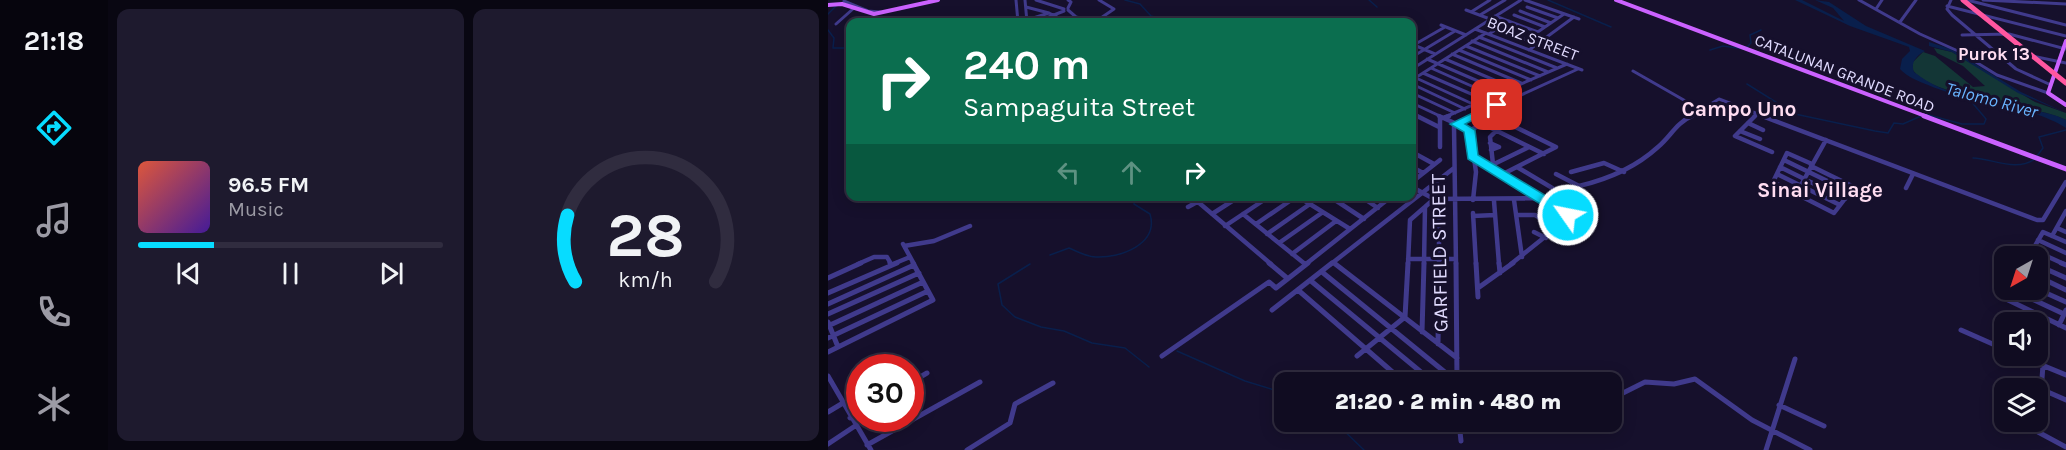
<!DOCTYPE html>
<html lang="en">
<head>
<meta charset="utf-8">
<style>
  body { margin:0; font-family:Karla,sans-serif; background:#1e1a2e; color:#f1f3f6; height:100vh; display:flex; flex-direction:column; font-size:22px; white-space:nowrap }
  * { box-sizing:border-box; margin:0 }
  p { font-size:20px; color:#9c9ba5 }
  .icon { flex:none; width:33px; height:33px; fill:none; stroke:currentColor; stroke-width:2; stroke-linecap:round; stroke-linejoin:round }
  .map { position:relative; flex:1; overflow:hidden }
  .panel { display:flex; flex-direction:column; gap:9px; padding:9px; background:#090712; width:720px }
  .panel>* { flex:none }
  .guide { position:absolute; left:18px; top:18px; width:570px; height:183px; border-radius:12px; box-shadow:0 3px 15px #0003,0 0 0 2px #302c3f; background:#0b6e4f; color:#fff; overflow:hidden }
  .needle { width:39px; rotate:219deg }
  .fabs { position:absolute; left:1166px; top:246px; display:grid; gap:12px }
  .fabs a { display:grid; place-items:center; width:54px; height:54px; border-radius:12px; background:#100c21; box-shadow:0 3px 15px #0003,0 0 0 2px #302c3f; font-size:30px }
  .speed { position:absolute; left:18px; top:354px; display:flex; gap:12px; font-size:30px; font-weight:700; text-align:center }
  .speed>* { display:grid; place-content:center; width:78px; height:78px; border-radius:50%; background:#100c21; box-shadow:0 3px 15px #0003,0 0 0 2px #302c3f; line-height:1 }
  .speed .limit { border:9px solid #d22; background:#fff; color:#111 }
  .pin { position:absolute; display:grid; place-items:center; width:51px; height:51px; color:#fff; margin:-26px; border-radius:12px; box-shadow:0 3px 9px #0006 }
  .me { position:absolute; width:66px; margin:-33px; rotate:303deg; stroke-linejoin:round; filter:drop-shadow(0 0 4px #0008) }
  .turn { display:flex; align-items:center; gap:21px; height:126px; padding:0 18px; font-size:27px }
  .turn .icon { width:78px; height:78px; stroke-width:2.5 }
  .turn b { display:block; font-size:42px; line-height:51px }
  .lanes { display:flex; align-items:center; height:57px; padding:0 18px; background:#0003; justify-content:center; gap:30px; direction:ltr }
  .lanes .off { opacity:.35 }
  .panel .tile { flex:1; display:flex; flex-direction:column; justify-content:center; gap:9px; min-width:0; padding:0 21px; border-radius:12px; background:#1e1a2e }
  .panel .dial { align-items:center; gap:0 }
  .dial svg { height:156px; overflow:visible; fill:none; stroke:#302c3f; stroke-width:7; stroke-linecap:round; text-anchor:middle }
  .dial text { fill:#f1f3f6; stroke:none }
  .song { display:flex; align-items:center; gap:18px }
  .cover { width:72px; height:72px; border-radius:9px; background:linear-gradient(135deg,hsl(10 70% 55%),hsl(260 70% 35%)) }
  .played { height:6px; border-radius:3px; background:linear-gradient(90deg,#07dcff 25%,#302c3f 25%) }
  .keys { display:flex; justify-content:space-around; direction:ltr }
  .panel .tiles { flex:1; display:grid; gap:9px; grid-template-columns:repeat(2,1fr) }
  .trip { position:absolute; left:446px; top:372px; width:348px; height:60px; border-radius:12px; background:#100c21; box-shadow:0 3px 15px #0003,0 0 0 2px #302c3f; font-weight:800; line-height:60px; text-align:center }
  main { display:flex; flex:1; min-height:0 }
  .menu { display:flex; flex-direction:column; width:108px; justify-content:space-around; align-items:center; background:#06050d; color:#9c9ba5 }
  .menu .icon { width:42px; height:42px }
  .menu .on { color:#07dcff }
  .menu b { font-size:27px; color:#f1f3f6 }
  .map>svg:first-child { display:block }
</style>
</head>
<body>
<main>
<nav class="menu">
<b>21:18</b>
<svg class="icon on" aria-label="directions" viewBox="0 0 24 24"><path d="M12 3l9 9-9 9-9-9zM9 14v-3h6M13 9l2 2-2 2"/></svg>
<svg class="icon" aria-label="music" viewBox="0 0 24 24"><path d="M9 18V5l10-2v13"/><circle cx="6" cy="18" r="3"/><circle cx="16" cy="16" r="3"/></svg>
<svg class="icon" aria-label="phone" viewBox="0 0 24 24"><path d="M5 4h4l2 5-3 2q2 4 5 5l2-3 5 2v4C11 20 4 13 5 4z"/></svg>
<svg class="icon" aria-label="climate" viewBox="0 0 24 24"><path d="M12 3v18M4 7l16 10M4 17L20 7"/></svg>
</nav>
<section class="panel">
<div class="tiles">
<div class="tile">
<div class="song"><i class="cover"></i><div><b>96.5 FM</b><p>Music</p></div></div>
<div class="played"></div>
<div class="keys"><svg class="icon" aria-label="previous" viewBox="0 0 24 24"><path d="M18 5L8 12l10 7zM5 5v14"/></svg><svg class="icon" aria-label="pause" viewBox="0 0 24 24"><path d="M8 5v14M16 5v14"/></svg><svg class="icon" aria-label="next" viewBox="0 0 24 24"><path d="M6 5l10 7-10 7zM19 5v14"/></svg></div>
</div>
<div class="tile dial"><svg viewBox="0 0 100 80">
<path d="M14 69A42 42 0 1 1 86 69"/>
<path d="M14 69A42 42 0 0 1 10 35" stroke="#07dcff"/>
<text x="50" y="56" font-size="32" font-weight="700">28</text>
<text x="50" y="72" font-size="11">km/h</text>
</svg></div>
</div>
</section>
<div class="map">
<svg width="1238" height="450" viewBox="0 0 1238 450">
  <rect width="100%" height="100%" fill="#16102c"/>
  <path fill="#133636" d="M1106,48l18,4 83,50 31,11v7c-35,-17 -134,-21 -154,-51l1,-7 10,-10 12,4 38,31 12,-1 -22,-20 -26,-13z"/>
  <path fill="#091f4c" d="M967,0h7l42,21 -11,-13 -18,-8 14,2 37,24 59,25c-8,4 -15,12 -11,21 38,31 98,30 143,44l9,4v8c-34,-23 -97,-25 -138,-43 -10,-4 -21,-8 -28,-16l2,-10 8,-8 -1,-4 -59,-21z
    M1101,42l22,7 70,43 45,21 -48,-20 -66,-41 -23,-6z"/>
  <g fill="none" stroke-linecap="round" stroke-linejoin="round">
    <path stroke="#091f4c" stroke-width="1.5" d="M297,0l15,4 11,12 26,6
      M541,0l8,7
      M720,0l63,27
      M0,14l8,-8
      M0,30l6,8 -1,10h17
      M919,47l4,-4 -1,-8 11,-5
      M882,50l13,-4 21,3
      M919,84l48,30 80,17 13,2 6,-10 9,1 18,-8
      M1097,114l37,10h22l2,-5 -16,-19
      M1209,156l6,-8 -4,-11 27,-7
      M1145,158c21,1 43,14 62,1
      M222,255l19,-7c9,4 18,9 27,9 25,1 63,-13 54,-43l-16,-10 1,-8
      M202,264l-32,20 4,21 13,12 26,10 23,4 28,12 33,5 24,19
      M349,351l68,30 39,12
      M507,422l29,28"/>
    <path stroke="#403a8c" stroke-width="3" d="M188,0l2,22
      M197,0l2,22
      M208,0l28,9
      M240,0l3,2 -3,6
      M697,0l54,19
      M1031,0l61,34 38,17 39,24 51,18
      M1123,0l-4,9 5,6 64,54 35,16
      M1139,0l99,25
      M1155,0l83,4
      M16,1l24,10 12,1
      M1119,6l119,30
      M198,7l23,6 18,9
      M699,7l31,11
      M1048,9l6,-9
      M240,10l8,7 24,5
      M638,10l24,9
      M692,11l31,12
      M643,12l19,-12
      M652,15l25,-15
      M686,15l31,12
      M667,16l43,16
      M199,20l22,-7
      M208,22l28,-11
      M267,22l19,-13 -15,-9
      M1072,22l16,-22
      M8,24l18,-16
      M613,25l25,10
      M647,29l107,41
      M669,29l40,15
      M661,34l20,-13
      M1134,35l47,-1 57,15
      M651,37l78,31
      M698,40l38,-26
      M644,41l76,31
      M586,45l21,9
      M584,46l33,-19
      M638,46l74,30
      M631,50l72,30
      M701,50l45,-33
      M624,54l69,29
      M1204,56l34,7
      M584,57l43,-26
      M599,59l88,38
      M617,59l68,29
      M603,68l63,28
      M584,69l109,-69
      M805,71l70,40
      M595,73l62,27
      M588,78l59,27
      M584,80l74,-47
      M584,84l53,25
      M584,93l43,20
      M584,103l30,14
      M584,113l8,4
      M617,117l122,-53
      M645,117l105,-48
      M861,117l30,-18 47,18
      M925,117l4,-4"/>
    <path stroke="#403a8c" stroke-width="4.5" d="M589,116l22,11
      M611,116l31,14
      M927,116l-20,20 37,16
      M934,116l275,104h6l23,-38
      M612,117v30
      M615,118l6,-2
      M920,123l15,7
      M655,124l61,30
      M642,130l27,-12 59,29 -53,27
      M642,130l6,42 -3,28
      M912,131l20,8
      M662,143l9,4 -8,3
      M584,152l22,12
      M644,157l96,58 5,1 11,-9 -67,-40
      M956,160l66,32
      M665,164l-3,-27 6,-6
      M662,166l39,-19
      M983,166l43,21 -20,26 -61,-31 14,-29 25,11
      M584,167l11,6
      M952,167l65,32
      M743,172l33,-9 20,9
      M728,174l23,12c30,-7 56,-18 79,-39 13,-11 18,-24 34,-31
      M949,174l63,31
      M584,182l28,-22
      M584,187l22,12 107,-1
      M1078,188l7,-14
      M968,194l30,-54
      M363,196l80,68
      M469,196l53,33
      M501,196l35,23
      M532,196l18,12
      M686,200l8,57
      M666,201l5,63
      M360,207l20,-11
      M645,213l3,51
      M384,214l28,-18
      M415,214l62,50
      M645,216l22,-1
      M428,224l41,-28
      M397,226l45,-30
      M1229,228l9,4
      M706,232l12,6
      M439,234l43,-30
      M1224,236l14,-25
      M1210,240l28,13
      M451,243l44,-31
      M75,244l11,20
      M76,246l30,-5 36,-15
      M1205,250l31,14
      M464,254l44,-33
      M1201,256l14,-24 23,10
      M580,259h47
      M30,264l16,-7h13l4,7
      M65,264l17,-7
      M478,264l86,-68
      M503,264l123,-96
      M580,264l2,-44 24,-21
      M596,264l1,-57
      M611,264v-64
      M628,264l-2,-138 23,-10
      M683,264l45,-36 -21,-13h-19"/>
    <path stroke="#403a8c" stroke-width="5" d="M62,263l1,2
      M441,263l18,15
      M506,263l123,95
      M628,263l1,119
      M648,263l2,34
      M671,263l1,10
      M1233,263l5,2
      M1209,265l29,13
      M494,272l135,110
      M1209,276l29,14
      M0,278l33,-15
      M483,281l122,101
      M650,288l35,-25
      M1209,289l29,13
      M470,290l106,92
      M1183,290l-5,9 60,29
      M1185,290l51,24
      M0,293l69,-30
      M0,304l86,-39
      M444,310l60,-47
      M0,314l91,-41
      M0,322l10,25
      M1231,325l7,-15
      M0,326l95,-44
      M1133,330l43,19
      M594,332l2,-69
      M0,338l100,-47
      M610,344l1,-81
      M0,352l105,-52 -20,-37
      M334,356l107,-74 7,6 32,-25
      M529,356l48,-39 3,-54
      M1192,356l46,19
      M1215,365l-5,67 28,15
      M0,376l43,74
      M82,383l17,-10
      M1213,389l25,11
      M783,399l34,-17 29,2 21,-5 57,41 58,30
      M951,405l45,21
      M0,412l15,-9
      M22,418l10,-5
      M621,422l10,8
      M631,422l2,19
      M0,444l27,-18
      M39,445l113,-63
      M139,450l43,-27 5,-19 38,-21
      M938,450l29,-91"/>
    <path stroke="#cb62ff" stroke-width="4" d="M788,0l312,117
      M0,5l14,-1 32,10 64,-14
      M1238,41l-18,52 18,12"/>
    <path stroke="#cb62ff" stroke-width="5" d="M1096,116l142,53"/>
    <path stroke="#ff56a0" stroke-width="5" d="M1135,0l103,83"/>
  </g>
  <path fill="#07dcff" stroke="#058fa6" stroke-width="1.5" d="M665,103l9,2 -37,19 10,6 3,25 95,57v6h-10l-95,-59 -4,-27 -14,-8z"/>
  <g text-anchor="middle" stroke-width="6" stroke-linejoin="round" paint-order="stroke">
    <g font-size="16" fill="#e1dbff" stroke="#16102c">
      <text transform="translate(705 38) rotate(21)" y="6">BOAZ STREET</text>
      <text transform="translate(1017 73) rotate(21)" y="6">CATALUNAN GRANDE ROAD</text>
    </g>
    <g font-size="18" font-weight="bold" fill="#ffddf1" stroke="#16102c">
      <text x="1166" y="60">Purok 13</text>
    </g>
    <g font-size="18" font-style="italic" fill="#69b4ff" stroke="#16102c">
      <text transform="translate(1164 100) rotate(15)" y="6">Talomo River</text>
    </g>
    <g font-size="20" fill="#e1dbff" stroke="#16102c">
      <text transform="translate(611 253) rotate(-91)" y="7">GARFIELD STREET</text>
    </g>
    <g font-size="21" font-weight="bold" fill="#ffddf1" stroke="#16102c">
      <text x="911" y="116">Campo Uno</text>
      <text x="992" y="197">Sinai Village</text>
    </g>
  </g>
</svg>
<div class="fabs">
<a><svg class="needle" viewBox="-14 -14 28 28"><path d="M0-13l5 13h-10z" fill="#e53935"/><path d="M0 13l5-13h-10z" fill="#9c9ba5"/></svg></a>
<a><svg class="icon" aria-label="sound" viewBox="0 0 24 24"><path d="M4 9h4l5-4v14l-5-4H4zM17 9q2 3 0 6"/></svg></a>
<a><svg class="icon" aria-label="layers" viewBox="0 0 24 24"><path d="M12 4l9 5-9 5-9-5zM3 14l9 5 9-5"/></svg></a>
</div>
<div class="speed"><div class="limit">30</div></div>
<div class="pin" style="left:669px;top:105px;background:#d93025"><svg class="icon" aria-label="arrive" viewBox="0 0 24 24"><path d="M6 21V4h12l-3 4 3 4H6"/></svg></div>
<svg class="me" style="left:740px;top:215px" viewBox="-20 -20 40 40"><circle r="17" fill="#07dcff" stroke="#fff" stroke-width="3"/><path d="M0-11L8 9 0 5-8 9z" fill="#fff"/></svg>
<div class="trip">21:20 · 2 min · 480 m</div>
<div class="guide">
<div class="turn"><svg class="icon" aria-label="right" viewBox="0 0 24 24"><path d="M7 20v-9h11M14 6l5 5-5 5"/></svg><div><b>240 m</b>Sampaguita Street</div></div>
<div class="lanes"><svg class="icon off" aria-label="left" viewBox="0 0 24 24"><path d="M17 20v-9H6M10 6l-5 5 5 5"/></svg><svg class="icon off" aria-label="ahead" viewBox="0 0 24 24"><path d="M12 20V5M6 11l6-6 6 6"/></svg><svg class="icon" aria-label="right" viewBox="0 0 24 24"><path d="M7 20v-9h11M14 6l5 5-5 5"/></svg></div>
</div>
</div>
</main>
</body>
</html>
